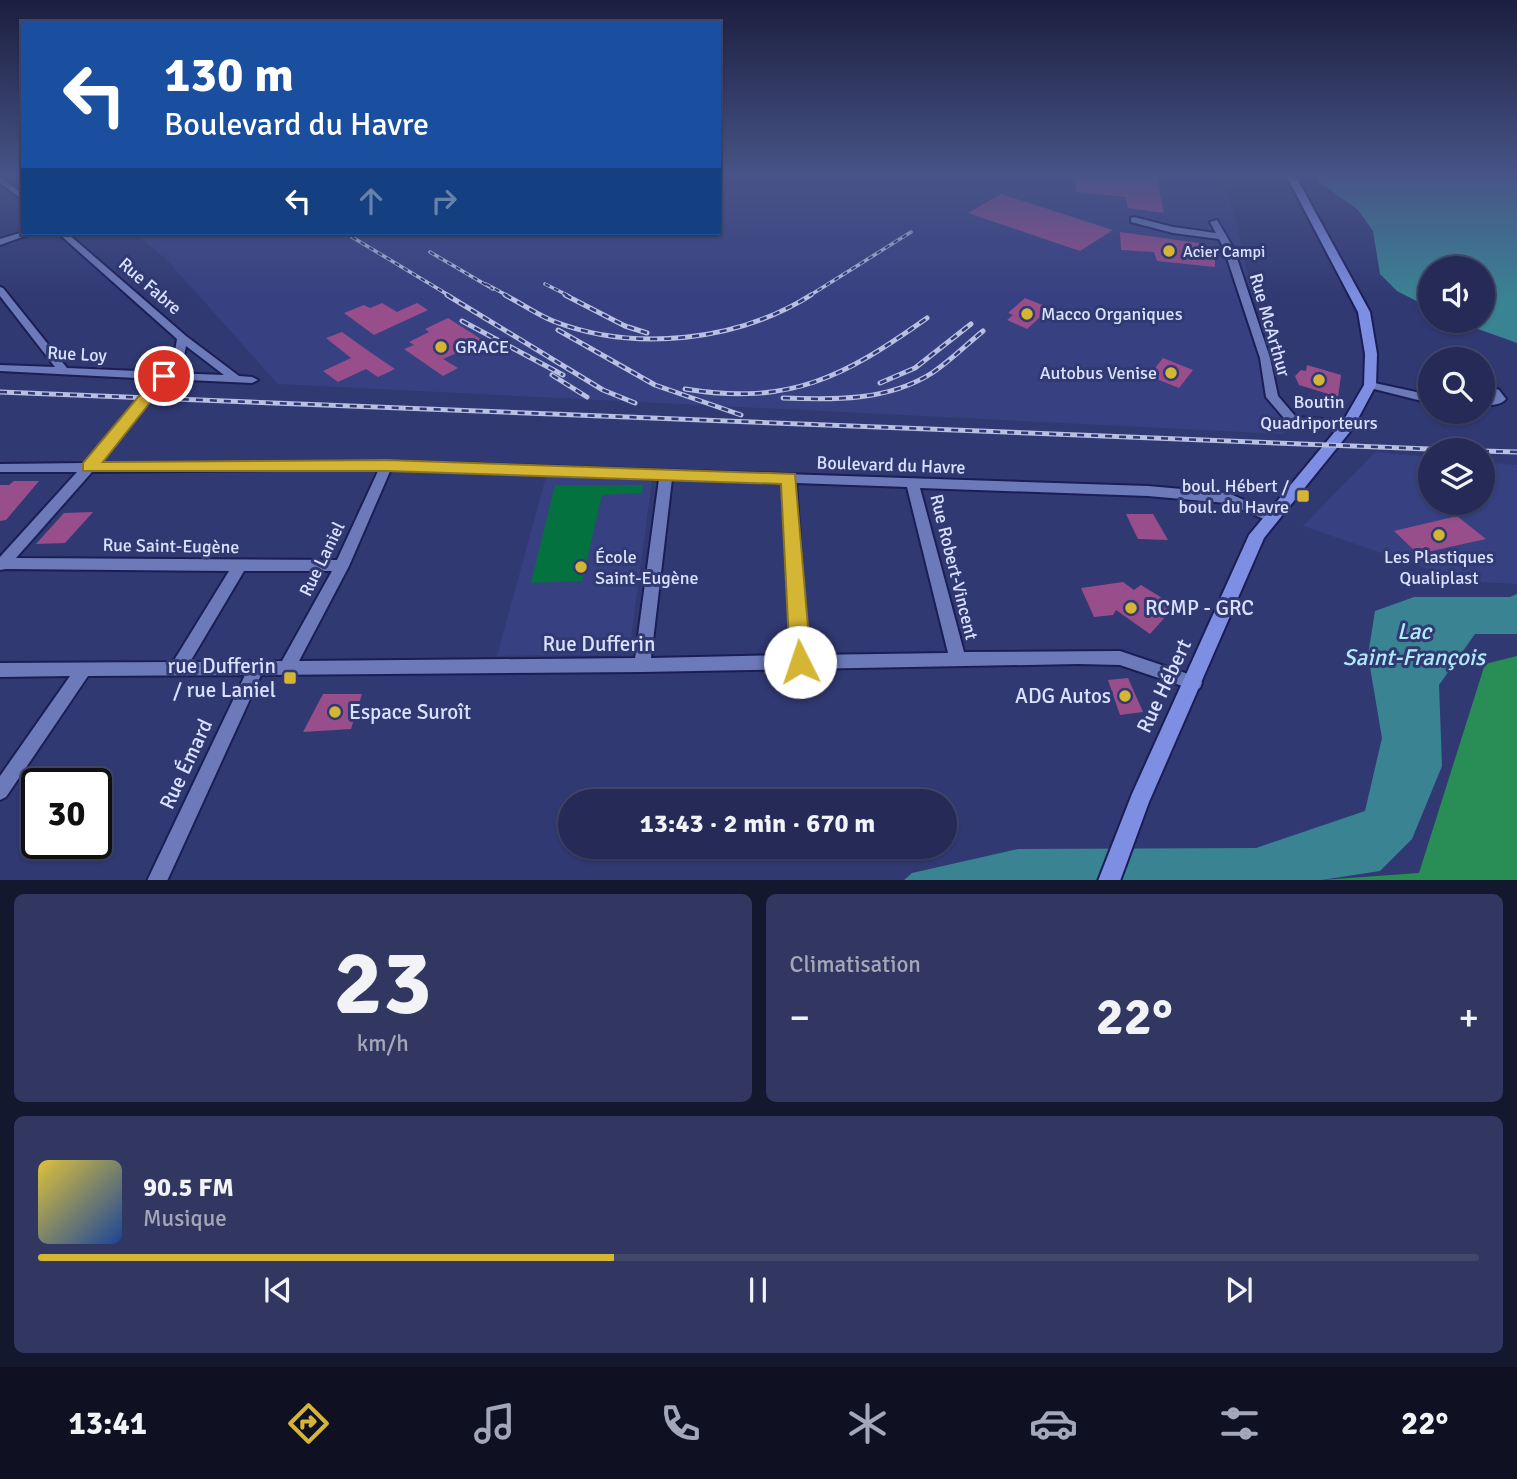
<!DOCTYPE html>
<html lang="fr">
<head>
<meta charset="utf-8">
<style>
  body { margin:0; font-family:Signika,sans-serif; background:#313760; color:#f1f3f6; height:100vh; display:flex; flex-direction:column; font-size:26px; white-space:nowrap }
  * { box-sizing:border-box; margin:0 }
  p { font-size:23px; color:#a3a7b9 }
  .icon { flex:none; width:38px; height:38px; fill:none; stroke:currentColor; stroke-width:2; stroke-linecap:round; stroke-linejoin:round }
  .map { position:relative; height:880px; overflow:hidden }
  .details { display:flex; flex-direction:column; gap:14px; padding:14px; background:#14182f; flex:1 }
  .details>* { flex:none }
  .banner { position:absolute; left:21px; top:21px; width:700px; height:214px; border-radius:0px; box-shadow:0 2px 5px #0004,0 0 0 2px #42476c; background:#1a4fa0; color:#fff; overflow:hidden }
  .fabs { position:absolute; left:1418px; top:256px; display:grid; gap:14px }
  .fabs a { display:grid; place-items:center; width:77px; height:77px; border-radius:50%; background:#252b56; box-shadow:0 2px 5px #0004,0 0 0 2px #42476c; font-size:35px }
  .speed { position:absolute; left:21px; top:768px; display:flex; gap:14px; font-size:35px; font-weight:700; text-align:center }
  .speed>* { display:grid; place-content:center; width:91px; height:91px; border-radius:50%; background:#252b56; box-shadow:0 2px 5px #0004,0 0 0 2px #42476c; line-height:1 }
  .speed .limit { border:4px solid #111; border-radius:10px; background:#fff; color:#111 }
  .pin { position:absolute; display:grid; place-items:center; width:60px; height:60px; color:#fff; margin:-30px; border:4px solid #fff; border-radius:50%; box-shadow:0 2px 7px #0007 }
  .me { position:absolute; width:77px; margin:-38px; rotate:356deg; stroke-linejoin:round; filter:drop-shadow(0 0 5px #0008) }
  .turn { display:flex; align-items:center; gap:24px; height:147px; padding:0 28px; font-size:32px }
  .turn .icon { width:91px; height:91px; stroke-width:2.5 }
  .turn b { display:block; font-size:49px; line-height:60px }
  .lanes { display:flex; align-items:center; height:66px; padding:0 28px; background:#0003; justify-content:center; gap:35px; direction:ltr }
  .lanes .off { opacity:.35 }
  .big { font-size:52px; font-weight:700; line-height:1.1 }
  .details .card { flex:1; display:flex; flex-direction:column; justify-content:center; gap:10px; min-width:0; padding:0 24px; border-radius:10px; background:#313760 }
  .details .dial { align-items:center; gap:0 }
  .dial b { font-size:91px; line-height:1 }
  .song { display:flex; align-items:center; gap:21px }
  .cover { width:84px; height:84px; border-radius:10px; background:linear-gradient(135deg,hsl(50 70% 55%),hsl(220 70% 35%)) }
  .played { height:7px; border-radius:4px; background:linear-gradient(90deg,#d5b534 40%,#42476c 40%) }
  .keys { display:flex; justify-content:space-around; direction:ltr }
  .heat { display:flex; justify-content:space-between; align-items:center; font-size:38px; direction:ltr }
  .details .tiles { flex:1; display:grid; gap:14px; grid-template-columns:1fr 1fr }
  .card:last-child { grid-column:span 2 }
  .trip { position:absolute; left:558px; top:789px; width:399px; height:70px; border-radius:35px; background:#252b56; box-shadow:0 2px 5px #0004,0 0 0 2px #42476c; font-weight:700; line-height:70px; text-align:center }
  .menu { display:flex; height:112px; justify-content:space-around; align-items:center; background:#0f1122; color:#a3a7b9 }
  .menu .icon { width:49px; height:49px }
  .menu .active { color:#d5b534 }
  .menu b { font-size:32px; color:#f1f3f6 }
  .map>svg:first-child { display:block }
</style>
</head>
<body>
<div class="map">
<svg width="1517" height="881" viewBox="0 0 1517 881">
  <rect width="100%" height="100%" fill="#313973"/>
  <path fill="#374081" d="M719,175h503l13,42 49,217 -1006,-50 -112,-125 -32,-26h585z
    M1375,452l55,5v45h52v-40l35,3v119l-54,-3 -160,-55z
    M546,477l106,3 -23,174 -132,2z"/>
  <path fill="#04723e" d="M555,485h88l-1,8 -40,2 -20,86 -51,2z"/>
  <path fill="#288e55" d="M1517,656v224h-196l98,-7 66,-209z"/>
  <path fill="#3a8393" d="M1318,175h199v168l-64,-23h29v-52h-52v40l-33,-17 -17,-17 -7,-43 -15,-21 -41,-30z
    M1517,594v40h-42l-36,51 3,81 -30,73 -32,32 -65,10h-412l9,-8 106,-24 238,-1 109,-37 17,-73 -14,-83 7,-44 39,-14h96z"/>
  <path fill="#994e8c" d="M1075,175h81l8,38 -36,-5 -2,-11 -50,-5z
    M1001,194l112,36 -33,21 -112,-38z
    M1120,232l79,11 4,15 12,1v8l-58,-6 -3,-9 -33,-2z
    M1025,298l25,10 -23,21 -20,-9 6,-5 -5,-2z
    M382,303l15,9 20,-9 11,7 -54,25 -30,-22 20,-8 6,3z
    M448,318l36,23 -41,18 15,9 -15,8 -39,-27 10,-4 -5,-3 20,-10 -4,-3z
    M342,332l25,18 28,19 -17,8 -12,-8 -28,13 -15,-11 28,-13 -25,-20z
    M1163,358l30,12 -14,18 -30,-12z
    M1307,365l34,10 -3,22 -39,-12 -4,-9 6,-6 5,1z
    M14,481h25l-33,39 -6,1v-36h9z
    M93,512l-28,31 -29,1 28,-31z
    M1126,514h27l15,26 -30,-1z
    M1457,516l29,23 -68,15 -24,-23z
    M1123,582l11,8 7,-5 34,21 -25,28 -34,-24 -3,5 -19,2 -13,-29z
    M1128,678l15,34 -23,3 -12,-35z
    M323,694h39l-11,35 -48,3z"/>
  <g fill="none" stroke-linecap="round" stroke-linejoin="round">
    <g stroke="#1a1e55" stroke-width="4">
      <path id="minor" d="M0,177l23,17v6l-23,-17z
        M1134,217l39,10 43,6 -6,-11 7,-2 17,29 36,109 8,38 18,21 52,4 6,4 -2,3 -63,-4 -23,-27 -6,-39 -36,-109 -5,-10 -46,-6 -42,-11v-4z
        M23,232l10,1 -33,12v-6z
        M58,233h9l119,103 53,40 13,1 6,3 -6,3 -85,-4 -68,84 288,-2 761,25 80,7 48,21 2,3 -2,3 -5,2 -45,-19 -78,-7 -228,-8 44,164 156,-1 80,27 2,5 -2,5 -6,2 -74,-25 -42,-1 -436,8 -381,3 -94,206h-20l98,-206 -157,1 -82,121 -6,3v-24l70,-100 -70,1v-14l173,-1 56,-91 -223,-2 -6,1v-13l77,-85h-77v-8l85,-1 70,-84 -155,-8v-6l55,2 -55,-71v-9l3,1 64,80 94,4 13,-15 3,-18zM186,346l38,29 -52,-2 12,-16zM379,469l-42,91 -321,-2 76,-86zM391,469l268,10 -24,179 -336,3 50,-95zM672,479l111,4 9,172 -141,3zM796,483l111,4 41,166 -140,2zM244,571h88l-50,90 -92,1z
        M1370,382l60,13v8l-64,-16 -2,-2z
        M1482,384l17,6 7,9c-6,7 -15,6 -24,5v-8l11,2 -11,-7z"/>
    </g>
    <g stroke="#1a1e55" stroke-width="4">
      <path id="major" d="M1286,175h9l75,137 7,42 -1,31 -23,43 -89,110 -115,264 -29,79h-22l34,-87 117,-259 93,-112 22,-38 1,-31 -7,-42z"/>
    </g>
    <use href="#minor" fill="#6d7ab9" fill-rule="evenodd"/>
    <use href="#major" fill="#7e8ee2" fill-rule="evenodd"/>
    <g stroke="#b9c0e2" stroke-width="3.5">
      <path id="rail-far1" d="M352,237l98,59
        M430,252l63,37
        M486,284l22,12
        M545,284l24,12
        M809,296l102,-64"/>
    </g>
    <g stroke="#b9c0e2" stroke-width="5">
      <path id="rail" d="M447,295l156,95 32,13
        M505,295c16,8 31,19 48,26 82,32 185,20 258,-26
        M565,295l60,31 22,7
        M462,321l101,54
        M558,330l97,55 86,30
        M552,375l35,22
        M880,383l35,-15 56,-44
        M685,389c105,17 159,-12 242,-71
        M0,392l1454,58
        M783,398c51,2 105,3 149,-25 18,-12 34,-28 51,-42
        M1482,451l35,1"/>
    </g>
    <use href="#rail-far1" stroke="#313973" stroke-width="2" stroke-dasharray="5" stroke-linecap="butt"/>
    <use href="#rail" stroke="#313973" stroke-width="2.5" stroke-dasharray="7" stroke-linecap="butt"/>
  </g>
  <linearGradient id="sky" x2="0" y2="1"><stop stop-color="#1b1f3f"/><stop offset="0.59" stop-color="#485488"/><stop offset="1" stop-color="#485488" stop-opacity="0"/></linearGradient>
  <rect width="1517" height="298" fill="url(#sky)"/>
  <path fill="#d5b534" stroke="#8a7622" stroke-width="2" d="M164,371l7,5 -68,86 284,-2 408,14 16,188 -3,7 -8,2 -7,-2 -3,-7 -9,-178 -394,-13h-304v-8l76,-91z"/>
  <g fill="#d5b534" stroke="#313973" stroke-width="2.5">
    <circle cx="1169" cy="251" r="7"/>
    <circle cx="1027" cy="314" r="7"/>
    <circle cx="441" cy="347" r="7"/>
    <circle cx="1171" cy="373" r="7"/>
    <circle cx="1319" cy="380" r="7"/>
    <rect x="1296" y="489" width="14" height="14" rx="3.5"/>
    <circle cx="1439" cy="535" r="7"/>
    <circle cx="581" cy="567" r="7"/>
    <circle cx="1131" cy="608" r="7"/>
    <rect x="283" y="671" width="14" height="14" rx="3.5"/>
    <circle cx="1125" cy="696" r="7"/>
    <circle cx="335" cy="712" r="7"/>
  </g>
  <g text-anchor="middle" stroke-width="6" stroke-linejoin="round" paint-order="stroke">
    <g font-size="16" fill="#dae1fd" stroke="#313973" text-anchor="start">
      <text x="1183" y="257">Acier Campi</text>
    </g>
    <g font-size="18" fill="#dae1fd" stroke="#313973">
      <text transform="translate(150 286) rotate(41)" y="6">Rue Fabre</text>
      <text transform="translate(1270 325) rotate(74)" y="6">Rue McArthur</text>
      <text transform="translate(77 354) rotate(3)" y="6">Rue Loy</text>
      <text transform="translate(891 465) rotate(2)" y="6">Boulevard du Havre</text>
      <text transform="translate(171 546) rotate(1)" y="6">Rue Saint-Eugène</text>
      <text transform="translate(322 559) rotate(-64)" y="6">Rue Laniel</text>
      <text transform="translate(954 567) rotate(76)" y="6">Rue Robert-Vincent</text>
    </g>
    <g font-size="18" fill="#dae1fd" stroke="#313973" text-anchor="start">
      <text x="1041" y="320">Macco Organiques</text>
      <text x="455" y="353">GRACE</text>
      <text x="1157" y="379" text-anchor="end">Autobus Venise</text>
      <text x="1319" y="408" text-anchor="middle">Boutin<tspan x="1319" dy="21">Quadriporteurs</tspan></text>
      <text x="1289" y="492" text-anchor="end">boul. Hébert /<tspan x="1289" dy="21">boul. du Havre</tspan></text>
      <text x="595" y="563">École<tspan x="595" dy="21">Saint-Eugène</tspan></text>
      <text x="1439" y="563" text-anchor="middle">Les Plastiques<tspan x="1439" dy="21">Qualiplast</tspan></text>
    </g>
    <g font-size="21" fill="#dae1fd" stroke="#313973" text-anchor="start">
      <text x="1145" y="615">RCMP - GRC</text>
      <text x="276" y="673" text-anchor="end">rue Dufferin<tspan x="276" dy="24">/ rue Laniel</tspan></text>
      <text x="1111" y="703" text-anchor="end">ADG Autos</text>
      <text x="349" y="719">Espace Suroît</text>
    </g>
    <g font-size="21" fill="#dae1fd" stroke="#313973">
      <text x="599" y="651">Rue Dufferin</text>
      <text transform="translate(1164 686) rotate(-65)" y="7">Rue Hébert</text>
      <text transform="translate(186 764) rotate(-65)" y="7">Rue Émard</text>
    </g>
    <g font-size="23" font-style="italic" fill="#b0ebfa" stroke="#313973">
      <text x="1414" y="639">Lac<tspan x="1414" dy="26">Saint-François</tspan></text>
    </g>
  </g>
</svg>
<div class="fabs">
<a><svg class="icon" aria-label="sound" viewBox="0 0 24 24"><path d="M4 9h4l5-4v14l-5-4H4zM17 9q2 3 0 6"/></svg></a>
<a><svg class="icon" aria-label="search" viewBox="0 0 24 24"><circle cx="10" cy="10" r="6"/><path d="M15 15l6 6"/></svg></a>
<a><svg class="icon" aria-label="layers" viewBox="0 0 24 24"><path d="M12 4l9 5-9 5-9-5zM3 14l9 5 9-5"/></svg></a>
</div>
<div class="speed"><div class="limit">30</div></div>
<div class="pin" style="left:164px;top:376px;background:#d93025"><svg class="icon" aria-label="arrive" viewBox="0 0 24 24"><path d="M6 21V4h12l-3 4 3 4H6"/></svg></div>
<svg class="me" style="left:800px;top:662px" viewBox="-20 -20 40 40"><circle r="19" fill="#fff"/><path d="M0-13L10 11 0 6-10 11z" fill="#d5b534"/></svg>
<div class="trip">13:43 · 2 min · 670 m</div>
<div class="banner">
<div class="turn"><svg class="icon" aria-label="left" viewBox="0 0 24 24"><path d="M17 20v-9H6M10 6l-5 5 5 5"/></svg><div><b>130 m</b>Boulevard du Havre</div></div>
<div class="lanes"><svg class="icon" aria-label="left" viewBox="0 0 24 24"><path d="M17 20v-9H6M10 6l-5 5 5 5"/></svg><svg class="icon off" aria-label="ahead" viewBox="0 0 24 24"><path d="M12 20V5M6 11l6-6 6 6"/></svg><svg class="icon off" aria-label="right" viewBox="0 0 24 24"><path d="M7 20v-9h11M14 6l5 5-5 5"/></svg></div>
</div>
</div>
<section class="details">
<div class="tiles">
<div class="card dial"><b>23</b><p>km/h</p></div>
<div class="card"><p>Climatisation</p>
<div class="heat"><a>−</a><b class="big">22°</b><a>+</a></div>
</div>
<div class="card">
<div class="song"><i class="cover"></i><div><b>90.5 FM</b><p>Musique</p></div></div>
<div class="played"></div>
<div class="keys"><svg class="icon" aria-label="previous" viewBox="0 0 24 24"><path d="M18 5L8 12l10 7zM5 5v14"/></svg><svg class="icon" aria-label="pause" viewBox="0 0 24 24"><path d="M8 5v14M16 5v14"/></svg><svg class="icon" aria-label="next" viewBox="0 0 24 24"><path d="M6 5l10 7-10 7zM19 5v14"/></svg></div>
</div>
</div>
</section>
<nav class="menu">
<b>13:41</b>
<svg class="icon active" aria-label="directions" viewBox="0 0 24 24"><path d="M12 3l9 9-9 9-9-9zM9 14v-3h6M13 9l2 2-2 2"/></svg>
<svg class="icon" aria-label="music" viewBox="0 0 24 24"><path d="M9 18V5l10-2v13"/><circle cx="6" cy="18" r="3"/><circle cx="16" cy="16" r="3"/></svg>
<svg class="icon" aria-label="phone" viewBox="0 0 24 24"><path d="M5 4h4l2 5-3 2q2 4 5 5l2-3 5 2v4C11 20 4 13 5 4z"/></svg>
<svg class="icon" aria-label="climate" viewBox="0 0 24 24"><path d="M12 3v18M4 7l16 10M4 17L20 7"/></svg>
<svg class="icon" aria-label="car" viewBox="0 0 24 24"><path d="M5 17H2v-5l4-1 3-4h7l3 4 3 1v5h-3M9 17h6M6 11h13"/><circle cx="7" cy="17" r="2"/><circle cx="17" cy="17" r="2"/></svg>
<svg class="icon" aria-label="filters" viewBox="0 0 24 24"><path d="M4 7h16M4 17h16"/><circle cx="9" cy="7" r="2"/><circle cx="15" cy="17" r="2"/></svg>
<b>22°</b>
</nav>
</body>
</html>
